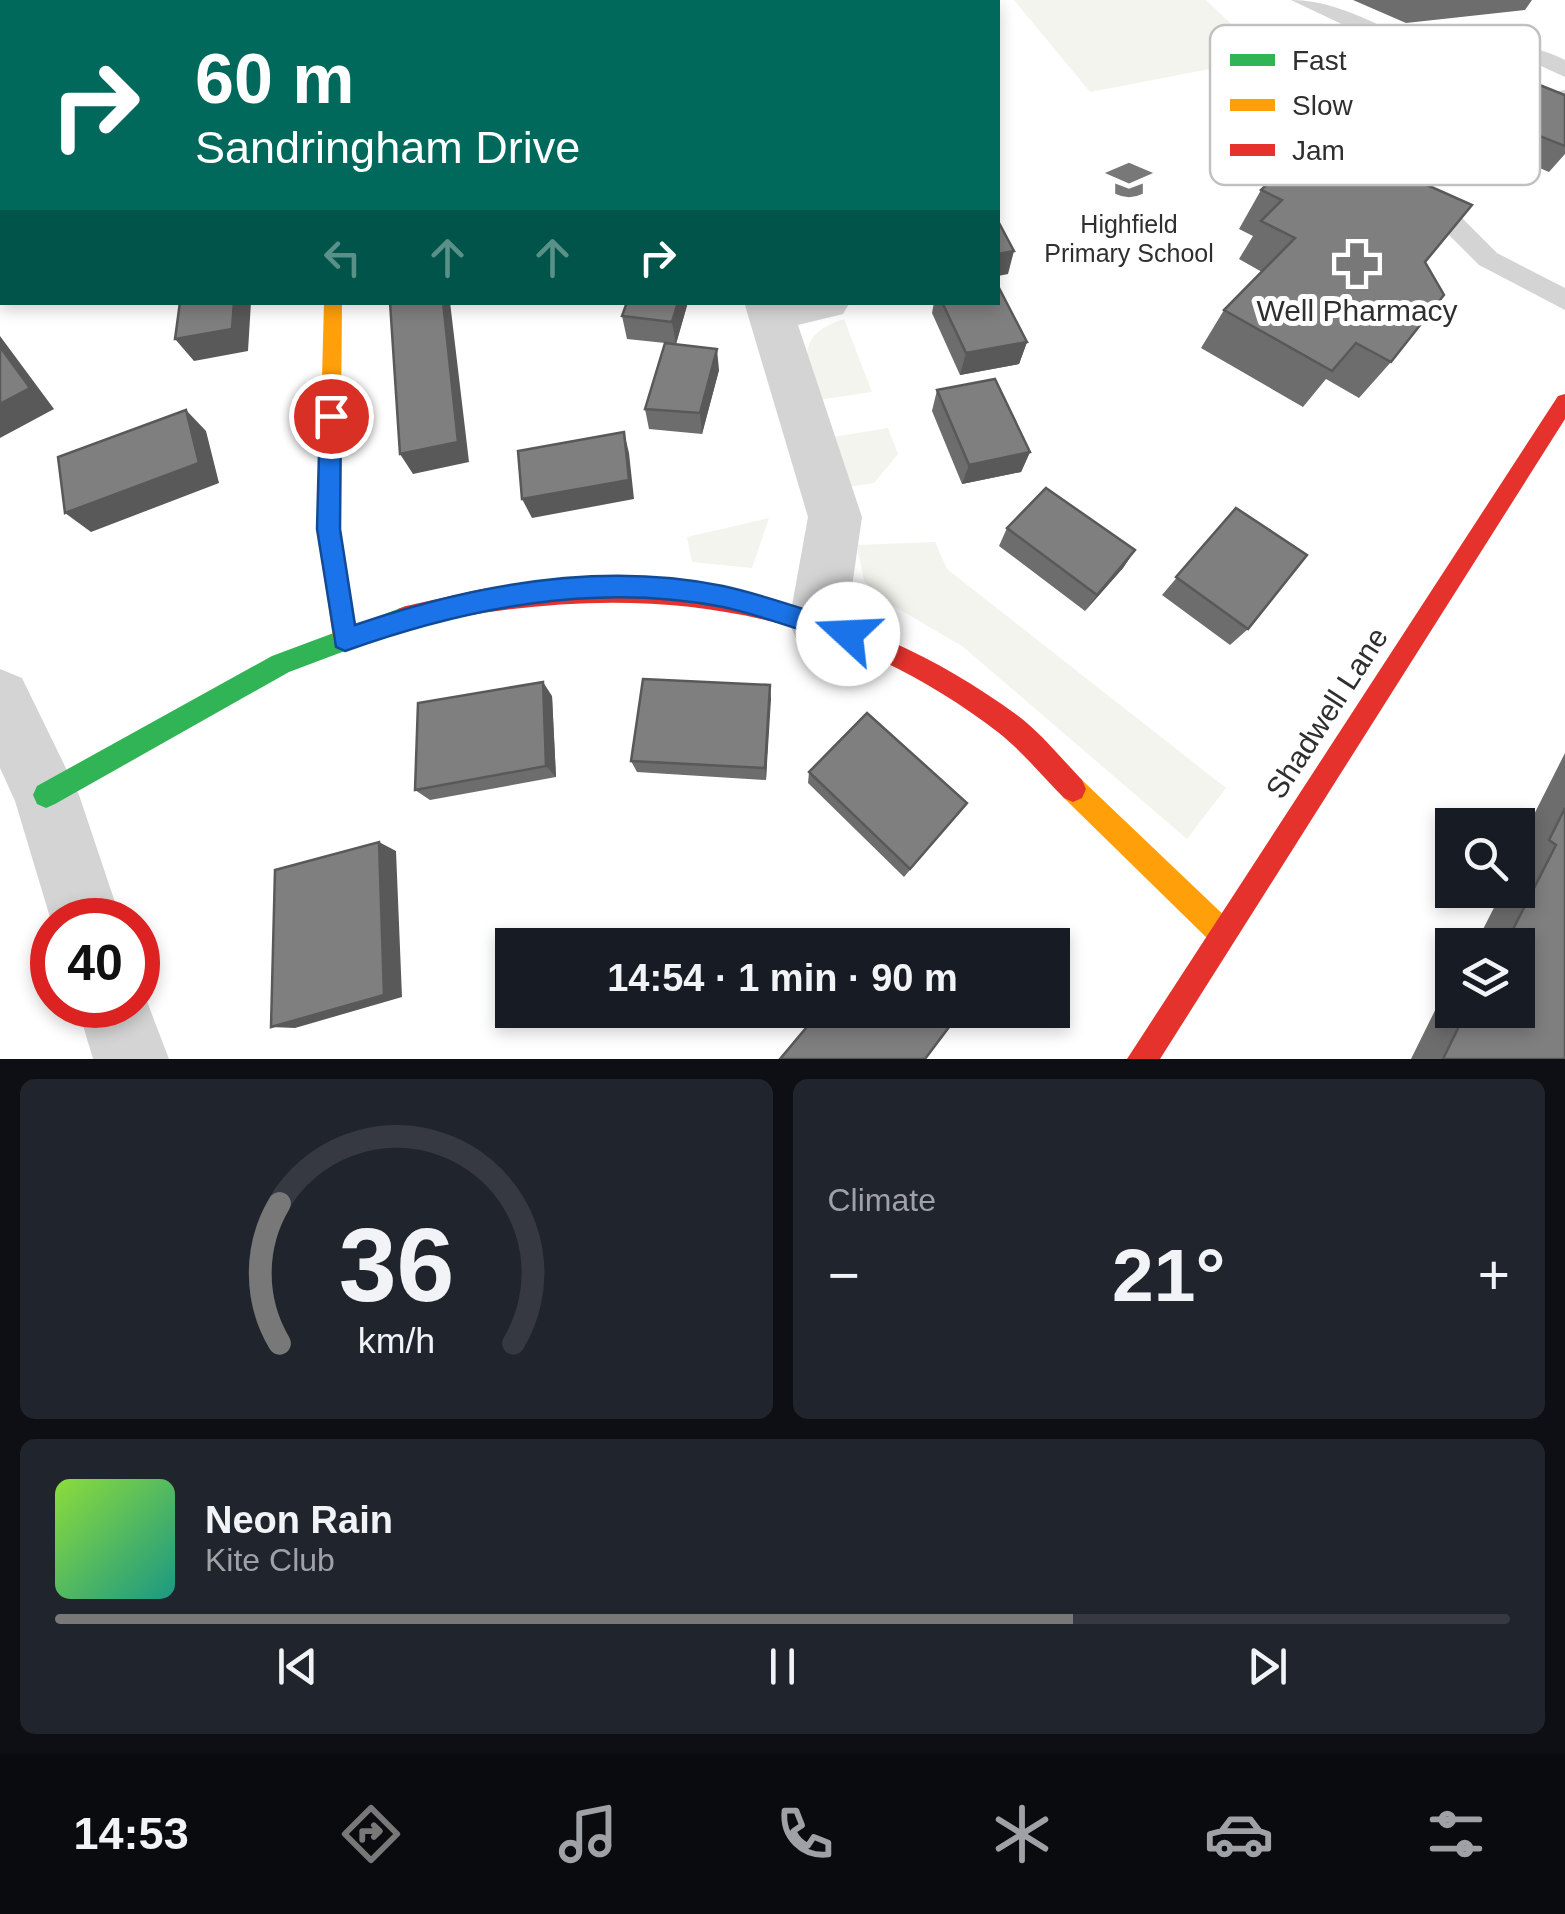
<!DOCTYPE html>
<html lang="en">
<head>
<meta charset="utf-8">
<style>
  body { margin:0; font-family:Helvetica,sans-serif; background:#20242c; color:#f1f3f6; height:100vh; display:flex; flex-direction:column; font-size:38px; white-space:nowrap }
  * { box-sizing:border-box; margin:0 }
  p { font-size:32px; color:#9ea1a6 }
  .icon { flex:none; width:55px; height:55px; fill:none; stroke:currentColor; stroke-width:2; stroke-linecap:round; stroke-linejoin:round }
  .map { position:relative; height:1059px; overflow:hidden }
  .panel { display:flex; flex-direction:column; gap:20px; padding:20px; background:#0d0f14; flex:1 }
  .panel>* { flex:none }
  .hud { position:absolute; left:0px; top:0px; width:1000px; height:305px; box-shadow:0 5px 15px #0003; background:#00695c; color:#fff; overflow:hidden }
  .buttons { position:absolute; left:1435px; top:808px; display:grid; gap:20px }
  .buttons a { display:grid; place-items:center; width:100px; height:100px; border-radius:0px; background:#171b24; box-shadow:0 5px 15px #0003; font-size:50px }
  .speed { position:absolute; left:30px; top:898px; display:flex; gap:20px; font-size:50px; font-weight:700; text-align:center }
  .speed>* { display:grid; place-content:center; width:130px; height:130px; border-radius:50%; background:#171b24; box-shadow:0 5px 15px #0003; line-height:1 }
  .speed .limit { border:15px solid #d22; background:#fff; color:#111 }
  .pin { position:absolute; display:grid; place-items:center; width:85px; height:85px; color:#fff; margin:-42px; border:5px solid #fff; border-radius:50%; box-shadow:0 2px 10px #0007 }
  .me { position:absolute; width:110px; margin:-55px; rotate:290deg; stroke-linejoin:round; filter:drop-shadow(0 0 8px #0008) }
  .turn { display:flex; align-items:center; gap:35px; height:210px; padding:0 30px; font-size:45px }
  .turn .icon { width:130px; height:130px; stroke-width:2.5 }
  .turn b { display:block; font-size:70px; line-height:85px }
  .lanes { display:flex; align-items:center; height:95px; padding:0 30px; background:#0003; justify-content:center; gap:50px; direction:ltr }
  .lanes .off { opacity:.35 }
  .big { font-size:75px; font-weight:800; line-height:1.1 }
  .panel .tile { flex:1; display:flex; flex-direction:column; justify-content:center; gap:15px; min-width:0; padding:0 35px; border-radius:15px; background:#20242c }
  .panel .dial { align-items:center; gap:0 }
  .dial svg { height:260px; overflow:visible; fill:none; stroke:#363941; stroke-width:7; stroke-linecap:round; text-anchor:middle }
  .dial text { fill:#f1f3f6; stroke:none }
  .song { display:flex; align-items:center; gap:30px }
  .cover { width:120px; height:120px; border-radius:15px; background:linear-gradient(135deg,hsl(90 70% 55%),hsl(170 70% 35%)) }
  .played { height:10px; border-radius:5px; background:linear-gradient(90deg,#787878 70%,#363941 70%) }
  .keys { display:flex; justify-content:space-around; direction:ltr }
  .heat { display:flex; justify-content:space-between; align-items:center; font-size:55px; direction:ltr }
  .panel .tiles { flex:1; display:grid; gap:20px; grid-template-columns:1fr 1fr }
  .tile:last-child { grid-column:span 2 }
  .trip { position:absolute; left:495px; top:928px; width:575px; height:100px; border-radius:0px; background:#171b24; box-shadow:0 5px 15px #0003; font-weight:800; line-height:100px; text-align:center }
  .tabs { display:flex; height:160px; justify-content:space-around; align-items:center; background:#090b0e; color:#9ea1a6 }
  .tabs .icon { width:70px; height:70px }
  .tabs .active { color:#787878 }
  .tabs b { font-size:45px; color:#f1f3f6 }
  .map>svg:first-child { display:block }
</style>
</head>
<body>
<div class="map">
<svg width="1565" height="1059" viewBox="0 0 1565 1059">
  <rect width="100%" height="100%" fill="#fff"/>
  <path fill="#f2f4ed" d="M1014,0h192l61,58 -177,34z
    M844,319l28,73 -54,8c-13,-41 -23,-65 26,-81z
    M888,428l10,26 -24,29 -26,4 -15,-50z
    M769,518l-17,50 -60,-6 -5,-25z
    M935,542l12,27 279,219 -39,51 -225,-193 -84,-49 -14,-16 -7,-36z"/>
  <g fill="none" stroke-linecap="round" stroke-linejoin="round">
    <path fill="#d4d4d4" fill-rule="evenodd" d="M757,0h20v2h-20z
      M1291,0c65,0 120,51 184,63l7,-11c30,-9 56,-6 83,8v17l-37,-17 -32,4c11,28 43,31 69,26v14l-23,2 -32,-6 -30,-23 -44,-8z
      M1288,130l68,30 3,5 -12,8 -9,-3 -58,-28 -4,-5z
      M1422,194l27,11 48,48 68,35v22l-86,-45 -48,-48 -22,-15 4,-6z"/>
    <path fill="#d4d4d4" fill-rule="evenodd" d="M106,0h92l1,2h-94z
      M744,302h106l-7,12 -45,11 64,192 -15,105 -8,19 -21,8 -21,-8 -8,-19 19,-105z
      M0,669l22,9 57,117 42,125h-69v4l-37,-123 -15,-33z
      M138,978l31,81h-76l-16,-54h61z"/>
    <path fill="#30b455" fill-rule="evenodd" d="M406,606l8,3 4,8 -4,8 -125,47 -234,132 -9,4 -9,-4 -4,-9 4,-9 235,-130z"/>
    <path fill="#ff9f0a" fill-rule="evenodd" d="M324,302h18l-2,227 17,110 -3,8 -9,3 -9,-3 -3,-8 -15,-110z
      M1073,776l9,4 149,142 4,10 -4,10 -10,4 -10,-4 -147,-144 -4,-9 4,-9z"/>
    <path fill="#e5322d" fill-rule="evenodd" d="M1565,394v25l-405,640h-33l431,-663z
      M561,580c170,0 316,32 456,135 24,18 44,43 65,65l4,9 -4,9 -9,4 -9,-4c-21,-21 -41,-46 -65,-65 -178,-138 -380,-154 -593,-105l-8,-3 -4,-8 4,-8 8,-3 76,-17z"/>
  </g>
  <path fill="#6d6d6d" d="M1353,0h179l-7,10 -119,13z
    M1537,84l28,11v59l-16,18 -61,-26z
    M1261,190l164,72 -34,100 -32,36 -33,-19 -23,28 -102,-59 23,-38 38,-38 -23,-13 14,-23 -14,-7z
    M688,302l-12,42 43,26 -17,64 -53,-5 -4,-20 20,-66 -38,-4 -5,-23z
    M934,302h64l29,40 -8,22 -59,11 -28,-62z
    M937,390l93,62 -9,20 -59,12 -30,-73z
    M1236,508l12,121 -18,16 -68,-50z
    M1007,528l128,22 -12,18 -38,43 -86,-65z
    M770,685l-4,95 -129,-8 -6,-11z
    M552,696l4,81 -126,23 -15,-10z
    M1565,753v306h-154l41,-83v34h66v-65h-43l28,-55h15v-27l4,-10 -4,-3v-4z
    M809,772l158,31 -63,74 -96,-94z"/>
  <path fill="#595959" d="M2,42v27h-2v-26z
    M1014,251l-6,23 -10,2v-22z
    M234,302h17l-3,49 -54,10 -19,-22z
    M443,302h7l19,160 -56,12 -13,-20z
    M678,302h10l-12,42 -4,-22z
    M0,336l54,73 -54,29z
    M1027,342l-8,22 -59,11 6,-22z
    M717,349l2,21 -17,64 -2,-21z
    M186,410l20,21 13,52 -128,49 -26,-19z
    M624,432l5,21 5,46 -102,19 -10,-19z
    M1030,452l-9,20 -59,12 7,-19z
    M1135,550l-12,18 -38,43 12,-16z
    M543,682l9,14 4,81 -10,-11z
    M770,685l1,14 -5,81 -1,-12z
    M379,842l17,9 6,146 -107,31 -24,-1z"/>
  <path fill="#7f7f7f" stroke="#595959" stroke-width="2.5" d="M0,0h105l6,2h-109v40l-2,1z
    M1537,84l28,11v51l-58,-23z
    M1317,136l155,69 -47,57 19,33 -53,67 -35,-19 -24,28 -108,-61 71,-72 -34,-17 21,-21 -21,-10z
    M998,221l16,30 -16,3z
    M998,286l29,56 -61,11 -24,-51h56z
    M180,302h54l-2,27 -57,10z
    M390,302h53l15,140 -58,12z
    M627,302h51l-6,20 -50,-6z
    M665,343l52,6 -17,64 -55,-4z
    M0,347l30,41 -30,16z
    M995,379l35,73 -61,13 -32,-75z
    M186,410l13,53 -134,50 -7,-56z
    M624,432l5,48 -107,19 -4,-48z
    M1046,488l89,62 -38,45 -90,-67z
    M1236,508l71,47 -59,74 -72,-52z
    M643,679l127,6 -5,83 -134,-7z
    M543,682l3,84 -131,24 3,-87z
    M867,713l100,90 -57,66 -101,-97z
    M1565,808v251h-122l24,-49h51v-65h-13l51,-100 -7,-5z
    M379,842l5,153 -113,32 4,-157z
    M821,1010h112l16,17 -24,32h-145z"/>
  <path fill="#1a73e8" stroke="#114b97" stroke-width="2.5" d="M331,407l10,9 -1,113 15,96c116,-40 245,-64 368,-39 42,9 84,25 125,37l12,11 -12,11c-41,-12 -83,-29 -125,-38 -128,-25 -258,1 -378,44l-9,-4 -19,-118 3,-113z"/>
  <defs>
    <g id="school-bare" transform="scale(3.45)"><path d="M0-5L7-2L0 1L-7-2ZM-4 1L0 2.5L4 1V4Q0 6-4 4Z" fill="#787878" stroke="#fff" stroke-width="2.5" paint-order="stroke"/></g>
    <g id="pharmacy-bare" transform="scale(3.45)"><path d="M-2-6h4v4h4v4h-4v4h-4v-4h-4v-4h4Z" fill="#787878" stroke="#fff" stroke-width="2.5" paint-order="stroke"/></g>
  </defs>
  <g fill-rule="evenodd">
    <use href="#school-bare" x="1129" y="180"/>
    <use href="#pharmacy-bare" x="1357" y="264"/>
  </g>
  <g text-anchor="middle" stroke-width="10" stroke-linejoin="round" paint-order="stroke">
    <g font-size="25" fill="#2f2f2f" stroke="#fff">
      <text x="1129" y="233">Highfield<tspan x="1129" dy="29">Primary School</tspan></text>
    </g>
    <g font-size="30" fill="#2f2f2f" stroke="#fff">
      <text x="1357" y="321">Well Pharmacy</text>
    </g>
    <g font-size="30" fill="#2f2f2f" stroke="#fff">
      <text transform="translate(1327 713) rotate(-57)" y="10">Shadwell Lane</text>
    </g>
  </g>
  <rect x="1210" y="25" width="330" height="160" rx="15" fill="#fff" stroke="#c1c1c1" stroke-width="2.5"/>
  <rect x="1230" y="54" width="45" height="12" fill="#30b455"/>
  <rect x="1230" y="99" width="45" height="12" fill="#ff9f0a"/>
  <rect x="1230" y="144" width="45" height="12" fill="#e5322d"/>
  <g font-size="28" fill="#2f2f2f">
    <text x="1292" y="70">Fast</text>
    <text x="1292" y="115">Slow</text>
    <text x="1292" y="160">Jam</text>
  </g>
</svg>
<div class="buttons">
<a><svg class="icon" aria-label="search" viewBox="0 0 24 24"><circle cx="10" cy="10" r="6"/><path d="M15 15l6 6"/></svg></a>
<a><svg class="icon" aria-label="layers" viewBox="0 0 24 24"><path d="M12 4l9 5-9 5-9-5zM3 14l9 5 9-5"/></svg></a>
</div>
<div class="speed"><div class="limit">40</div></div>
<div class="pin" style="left:331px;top:416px;background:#d93025"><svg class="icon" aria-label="arrive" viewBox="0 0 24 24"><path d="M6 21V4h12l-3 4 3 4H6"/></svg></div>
<svg class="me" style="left:848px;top:634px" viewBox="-20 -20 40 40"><circle r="19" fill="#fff"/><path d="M0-13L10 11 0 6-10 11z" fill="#1a73e8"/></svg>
<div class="trip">14:54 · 1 min · 90 m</div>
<div class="hud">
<div class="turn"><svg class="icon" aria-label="right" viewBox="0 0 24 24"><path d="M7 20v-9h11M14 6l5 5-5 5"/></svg><div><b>60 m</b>Sandringham Drive</div></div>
<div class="lanes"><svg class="icon off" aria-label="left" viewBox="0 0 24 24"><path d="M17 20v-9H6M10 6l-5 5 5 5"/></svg><svg class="icon off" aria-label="ahead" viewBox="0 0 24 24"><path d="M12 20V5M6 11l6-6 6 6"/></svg><svg class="icon off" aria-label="ahead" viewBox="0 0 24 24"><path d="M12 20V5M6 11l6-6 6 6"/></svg><svg class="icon" aria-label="right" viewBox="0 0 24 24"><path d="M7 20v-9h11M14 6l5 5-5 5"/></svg></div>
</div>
</div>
<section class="panel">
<div class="tiles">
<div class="tile dial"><svg viewBox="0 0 100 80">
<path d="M14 69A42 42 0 1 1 86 69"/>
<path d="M14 69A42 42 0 0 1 14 26" stroke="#787878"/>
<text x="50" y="56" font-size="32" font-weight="700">36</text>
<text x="50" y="72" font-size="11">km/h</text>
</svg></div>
<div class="tile"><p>Climate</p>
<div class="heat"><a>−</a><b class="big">21°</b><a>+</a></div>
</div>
<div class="tile">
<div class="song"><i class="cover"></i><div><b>Neon Rain</b><p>Kite Club</p></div></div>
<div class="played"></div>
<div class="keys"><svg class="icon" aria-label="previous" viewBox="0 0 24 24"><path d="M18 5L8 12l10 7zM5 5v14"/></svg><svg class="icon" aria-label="pause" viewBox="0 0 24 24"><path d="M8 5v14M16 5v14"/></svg><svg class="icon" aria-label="next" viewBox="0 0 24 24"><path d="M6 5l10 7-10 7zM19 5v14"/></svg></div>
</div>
</div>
</section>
<nav class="tabs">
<b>14:53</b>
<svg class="icon active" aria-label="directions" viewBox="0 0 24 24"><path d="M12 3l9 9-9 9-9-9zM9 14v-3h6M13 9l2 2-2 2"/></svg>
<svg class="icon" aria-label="music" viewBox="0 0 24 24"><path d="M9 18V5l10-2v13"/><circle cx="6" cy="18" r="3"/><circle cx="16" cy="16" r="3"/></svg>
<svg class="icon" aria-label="phone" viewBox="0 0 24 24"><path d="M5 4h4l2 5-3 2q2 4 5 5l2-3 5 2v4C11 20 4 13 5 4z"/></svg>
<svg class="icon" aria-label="climate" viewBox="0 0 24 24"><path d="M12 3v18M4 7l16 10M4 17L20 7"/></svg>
<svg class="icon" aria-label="car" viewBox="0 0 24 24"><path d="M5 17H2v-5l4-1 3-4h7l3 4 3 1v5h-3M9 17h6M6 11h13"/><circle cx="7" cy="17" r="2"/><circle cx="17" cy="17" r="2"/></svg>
<svg class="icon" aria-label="filters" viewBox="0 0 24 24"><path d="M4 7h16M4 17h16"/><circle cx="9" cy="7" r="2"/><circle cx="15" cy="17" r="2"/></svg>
</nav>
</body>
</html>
